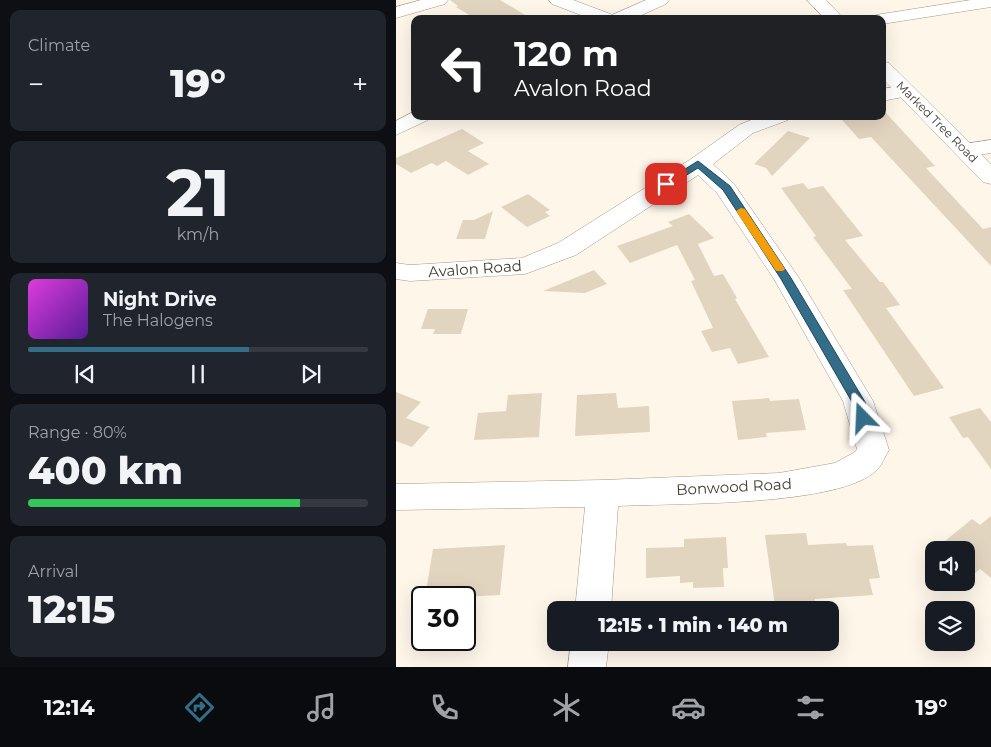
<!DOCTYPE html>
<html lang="en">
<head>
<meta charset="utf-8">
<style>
  body { margin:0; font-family:Montserrat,sans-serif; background:#20242c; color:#f1f3f6; height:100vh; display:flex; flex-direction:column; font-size:19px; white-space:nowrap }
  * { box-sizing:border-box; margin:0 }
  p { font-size:16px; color:#9ea1a6 }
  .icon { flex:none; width:28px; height:28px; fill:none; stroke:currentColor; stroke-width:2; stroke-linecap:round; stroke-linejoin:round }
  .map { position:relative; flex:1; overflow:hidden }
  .drawer { display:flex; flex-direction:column; gap:10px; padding:10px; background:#0d0f14; width:396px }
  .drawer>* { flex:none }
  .guide { position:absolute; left:15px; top:15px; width:475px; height:105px; border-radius:10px; box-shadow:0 5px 20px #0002; background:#202124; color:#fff; overflow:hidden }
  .tools { position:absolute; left:529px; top:541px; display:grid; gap:10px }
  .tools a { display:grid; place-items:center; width:50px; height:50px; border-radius:10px; background:#171b24; box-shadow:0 5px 20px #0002; font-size:25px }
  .speed { position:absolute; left:15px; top:586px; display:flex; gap:10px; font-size:25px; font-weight:700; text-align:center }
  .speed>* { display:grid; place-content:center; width:65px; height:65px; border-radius:50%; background:#171b24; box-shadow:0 5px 20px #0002; line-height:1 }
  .speed .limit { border:2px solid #111; border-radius:8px; background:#fff; color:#111 }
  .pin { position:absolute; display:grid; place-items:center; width:42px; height:42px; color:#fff; margin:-21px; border-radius:10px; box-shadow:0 2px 8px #0006 }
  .me { position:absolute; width:55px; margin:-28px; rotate:339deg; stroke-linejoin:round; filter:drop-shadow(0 0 4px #0008) }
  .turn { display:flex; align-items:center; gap:18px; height:105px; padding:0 20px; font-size:22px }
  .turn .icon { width:65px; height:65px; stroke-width:2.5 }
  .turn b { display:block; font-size:35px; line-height:42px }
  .big { font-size:38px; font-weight:800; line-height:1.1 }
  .drawer .tile { flex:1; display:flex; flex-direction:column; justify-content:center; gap:8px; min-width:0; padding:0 18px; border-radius:10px; background:#20242c }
  .drawer .dial { align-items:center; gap:0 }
  .dial b { font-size:65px; line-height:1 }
  .song { display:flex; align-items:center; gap:15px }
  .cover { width:60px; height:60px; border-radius:8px; background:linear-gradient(135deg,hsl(300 70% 55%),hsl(270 70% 35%)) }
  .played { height:5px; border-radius:2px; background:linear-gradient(90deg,#346d87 65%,#363941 65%) }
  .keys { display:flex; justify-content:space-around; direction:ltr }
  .heat { display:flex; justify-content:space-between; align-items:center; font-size:28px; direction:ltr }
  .charge { height:8px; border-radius:4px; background:linear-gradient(90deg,#34c759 80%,#363941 0) }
  .trip { position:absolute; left:151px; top:601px; width:292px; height:50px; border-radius:10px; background:#171b24; box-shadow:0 5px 20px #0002; font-weight:800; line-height:50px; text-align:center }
  .dock { display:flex; height:80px; justify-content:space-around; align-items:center; background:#090b0e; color:#9ea1a6 }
  .dock .icon { width:35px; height:35px }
  .dock .on { color:#346d87 }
  .dock b { font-size:22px; color:#f1f3f6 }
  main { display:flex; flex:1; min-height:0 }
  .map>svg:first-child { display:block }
</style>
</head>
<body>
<main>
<section class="drawer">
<div class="tile"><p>Climate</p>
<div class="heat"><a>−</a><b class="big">19°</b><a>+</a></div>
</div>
<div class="tile dial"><b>21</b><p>km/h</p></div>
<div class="tile">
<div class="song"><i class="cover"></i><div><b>Night Drive</b><p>The Halogens</p></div></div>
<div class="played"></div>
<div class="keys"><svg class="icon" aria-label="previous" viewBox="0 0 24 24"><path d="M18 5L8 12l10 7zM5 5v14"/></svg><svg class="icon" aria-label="pause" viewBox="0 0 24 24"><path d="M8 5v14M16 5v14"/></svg><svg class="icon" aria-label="next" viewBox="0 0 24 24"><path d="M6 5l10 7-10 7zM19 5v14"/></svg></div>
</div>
<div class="tile"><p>Range · 80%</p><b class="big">400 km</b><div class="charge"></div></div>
<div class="tile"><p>Arrival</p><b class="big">12:15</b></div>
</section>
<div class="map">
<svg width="595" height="667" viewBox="0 0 595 667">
  <rect width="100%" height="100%" fill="#fef6e9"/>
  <path fill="#e2d5c0" d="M54,0h50l32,19h-56l-20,-12 2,-1z
    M490,113l49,53 -9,2 57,61 8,-2v39l-120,-129 -12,2 -17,-19 16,-4h24v-2z
    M66,129l22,14 -16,8 21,13 -21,11 -22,-14 -9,5 -5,-3 -21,10 -15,-9v-6z
    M392,131l22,7 -38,38 -6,-8 -12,-4z
    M407,183l5,6 15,-3 40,50 -18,4 35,42h3l17,23 -14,3 58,80 -30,8 -71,-106 9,-1 -39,-52 3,-1 -35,-48z
    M132,194l22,16 -5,2 5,4 -23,11 -26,-20z
    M97,211l-8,28h-29l7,-19h11z
    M293,214l25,24 -16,6 16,32 9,-2 14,24 -2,1 34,58 -31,7 -8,-16 -18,4 -11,-21 12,-3 -22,-47 4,-1 -18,-35 -47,18 -13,-17 56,-20 -5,-4z
    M198,270l13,14 -22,9 -42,-2z
    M32,309h40l-7,25h-28l2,-5h-14z
    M0,392l25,10 -15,16 24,9 -18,20 -16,-6z
    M146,393l-3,44 -65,3 4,-27 28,-2 2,-16z
    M220,393l2,15 31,-2 1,26 -75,4 2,-41z
    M373,398l1,3 29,-2 7,31 -40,3 1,4 -29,3 -6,-39z
    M584,408l11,14v47l-23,-32 -5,1 -14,-21z
    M595,516v62l-11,-9 -14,12v-31h-32l38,-31 8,6z
    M410,533l2,12 38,-2 1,3 26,-1 7,33 -11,1 4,16 -58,4v5l-40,2 -10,-71z
    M330,537l2,31h-5l1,19 -31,1v-6l-13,1v-7l-34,2v-30l38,-1v-8z
    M109,545l-5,50 -38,2 1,-9 -37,3 7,-42z"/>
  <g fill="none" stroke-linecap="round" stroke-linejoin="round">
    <g stroke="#a59884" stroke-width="1">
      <path id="street" d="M25,0h27l-3,4 -49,14v-11z
        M153,0h24l40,15 3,4h-25l-39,-15z
        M575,0h20v7l-109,17v-5h-9l3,-4 6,-1z
        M510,85l7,2 3,4 -3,4 -31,6v-12z
        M365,116h30l-3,4 -35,13 -40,31 21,20 65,94 74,123 16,49c-4,6 -7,15 -12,20 -38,37 -203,33 -259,36l-7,104h-36l10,-103 -189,3v-26l207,-4 176,-7 56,-10 20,-11 2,-3 -14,-48 -69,-122 -57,-86 -19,-18 -122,80 -51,19 -115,7 -14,-2v-16l14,2 112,-7 36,-15 133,-84 48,-34z
        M595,140v13l-25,4 -8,-2 -3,-5 3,-5z
        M175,642h38l-3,25h-38z"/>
    </g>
    <g stroke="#a59884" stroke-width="1">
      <path id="secondary" d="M250,0h23l-3,4 -33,15h-24l3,-4z
        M411,0h19l18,19h-19z
        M486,61l7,2 102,101v20l-8,-2 -101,-104z
        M19,111v5h16l-3,4 -32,15v-14z"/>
    </g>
    <use href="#street" fill="#fff" fill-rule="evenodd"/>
    <use href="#secondary" fill="#fff" fill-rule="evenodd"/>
  </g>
  <path fill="#346d87" stroke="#224758" d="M302,161l32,25 61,92 74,124 4,16 -1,3h-9l-7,-19 -71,-123 -58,-89 -25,-22 -29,18h-6l-2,-2z"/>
  <path fill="#f59e0b" d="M345,208l4,1 40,60 -2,2h-7l-40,-60z"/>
  <g text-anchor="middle" stroke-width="4" stroke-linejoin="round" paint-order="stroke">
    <g font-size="12" fill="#413c33" stroke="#fff">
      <text transform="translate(541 122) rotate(45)" y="4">Marked Tree Road</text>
    </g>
    <g font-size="15" fill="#413c33" stroke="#fff">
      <text transform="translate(79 269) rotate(-4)" y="5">Avalon Road</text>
      <text transform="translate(338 487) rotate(-3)" y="5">Bonwood Road</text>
    </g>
  </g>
</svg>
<div class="tools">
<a><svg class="icon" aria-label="sound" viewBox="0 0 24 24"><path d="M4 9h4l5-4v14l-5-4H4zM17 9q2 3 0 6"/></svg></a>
<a><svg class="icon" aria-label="layers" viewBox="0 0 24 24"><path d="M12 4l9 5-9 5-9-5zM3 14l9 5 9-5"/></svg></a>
</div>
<div class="speed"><div class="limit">30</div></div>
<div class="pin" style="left:270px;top:184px;background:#d93025"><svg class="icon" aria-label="arrive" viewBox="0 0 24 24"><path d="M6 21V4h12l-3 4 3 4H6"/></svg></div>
<svg class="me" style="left:467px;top:418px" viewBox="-20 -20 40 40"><path d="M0-17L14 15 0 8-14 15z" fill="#346d87" stroke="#fff" stroke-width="4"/></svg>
<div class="trip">12:15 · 1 min · 140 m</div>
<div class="guide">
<div class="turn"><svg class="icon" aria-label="left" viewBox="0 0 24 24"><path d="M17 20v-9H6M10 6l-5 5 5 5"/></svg><div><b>120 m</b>Avalon Road</div></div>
</div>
</div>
</main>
<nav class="dock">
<b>12:14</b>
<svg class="icon on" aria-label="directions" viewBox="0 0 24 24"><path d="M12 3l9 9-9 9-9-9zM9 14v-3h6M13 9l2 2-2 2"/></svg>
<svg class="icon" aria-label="music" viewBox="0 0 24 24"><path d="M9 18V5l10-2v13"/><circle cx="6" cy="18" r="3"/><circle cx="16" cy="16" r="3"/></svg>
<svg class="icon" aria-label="phone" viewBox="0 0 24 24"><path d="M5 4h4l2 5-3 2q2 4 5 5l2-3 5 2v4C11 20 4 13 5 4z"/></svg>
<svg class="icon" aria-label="climate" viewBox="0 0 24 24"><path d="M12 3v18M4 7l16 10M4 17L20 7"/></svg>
<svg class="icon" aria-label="car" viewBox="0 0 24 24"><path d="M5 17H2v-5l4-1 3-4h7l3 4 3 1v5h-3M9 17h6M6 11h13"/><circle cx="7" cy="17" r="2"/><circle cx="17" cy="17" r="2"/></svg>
<svg class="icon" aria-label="filters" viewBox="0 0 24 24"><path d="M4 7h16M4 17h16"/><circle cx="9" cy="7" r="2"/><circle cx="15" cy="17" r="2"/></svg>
<b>19°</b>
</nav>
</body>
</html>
